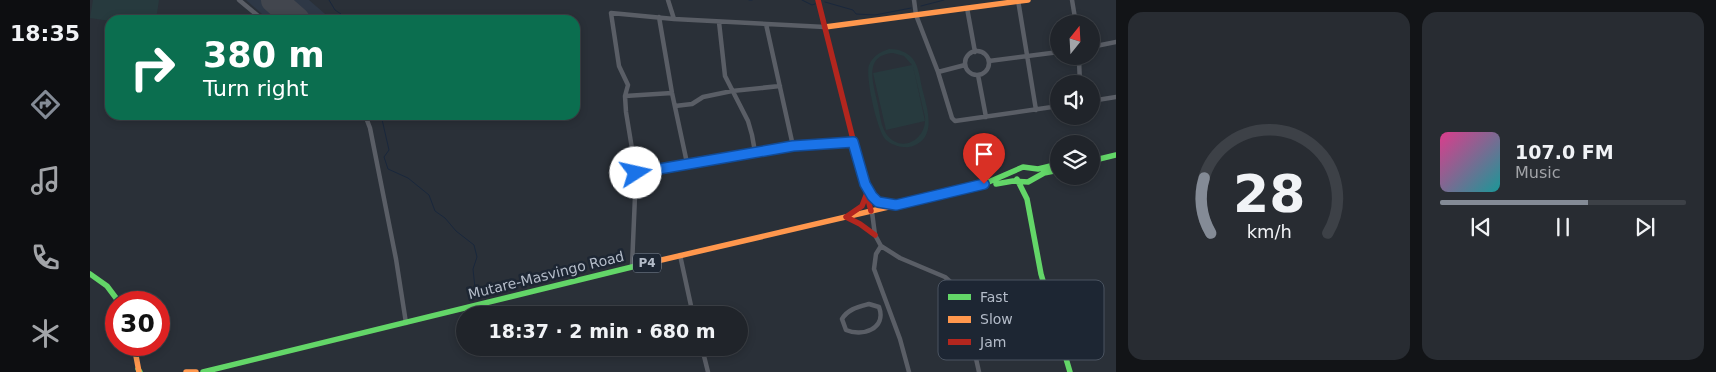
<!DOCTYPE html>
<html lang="en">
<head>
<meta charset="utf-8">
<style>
  body { margin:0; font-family:"DejaVu Sans",sans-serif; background:#282c32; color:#f1f3f6; height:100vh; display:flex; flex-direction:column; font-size:19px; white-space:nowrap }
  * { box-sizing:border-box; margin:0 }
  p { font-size:16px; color:#a2a4a8 }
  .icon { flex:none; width:28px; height:28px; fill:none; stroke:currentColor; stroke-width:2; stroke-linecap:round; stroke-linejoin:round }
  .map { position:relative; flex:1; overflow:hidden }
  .side { display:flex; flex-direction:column; gap:12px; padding:12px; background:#121417; width:600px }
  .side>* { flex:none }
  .guide { position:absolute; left:15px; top:15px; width:475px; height:105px; border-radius:15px; box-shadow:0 2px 8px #0003,0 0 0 1px #3d4147; background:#0b6e4f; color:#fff; overflow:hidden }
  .needle { width:32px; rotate:18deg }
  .tools { position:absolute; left:960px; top:15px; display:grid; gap:10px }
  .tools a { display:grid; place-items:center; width:50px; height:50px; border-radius:50%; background:#20242a; box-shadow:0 2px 8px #0003,0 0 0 1px #3d4147; font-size:25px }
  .speed { position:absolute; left:15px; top:291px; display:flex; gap:10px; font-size:25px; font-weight:700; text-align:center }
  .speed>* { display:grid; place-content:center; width:65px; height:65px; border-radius:50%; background:#20242a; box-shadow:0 2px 8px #0003,0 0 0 1px #3d4147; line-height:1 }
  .speed .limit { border:8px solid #d22; background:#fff; color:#111 }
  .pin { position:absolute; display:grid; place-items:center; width:42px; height:42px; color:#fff; margin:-51px -21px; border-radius:50% 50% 50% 0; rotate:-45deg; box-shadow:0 0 5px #0007 }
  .pin .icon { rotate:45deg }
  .me { position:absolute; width:55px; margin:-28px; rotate:80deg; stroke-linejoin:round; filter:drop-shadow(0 0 4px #0008) }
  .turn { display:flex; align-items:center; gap:18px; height:105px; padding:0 15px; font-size:22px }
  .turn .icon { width:65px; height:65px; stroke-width:2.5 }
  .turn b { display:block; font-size:35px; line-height:42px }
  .side .tile { flex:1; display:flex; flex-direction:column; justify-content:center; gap:8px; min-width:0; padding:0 18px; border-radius:15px; background:#282c32 }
  .side .dial { align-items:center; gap:0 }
  .dial svg { height:130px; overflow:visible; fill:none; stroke:#3d4147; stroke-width:7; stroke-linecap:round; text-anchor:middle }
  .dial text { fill:#f1f3f6; stroke:none }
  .song { display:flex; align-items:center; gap:15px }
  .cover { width:60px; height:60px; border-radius:8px; background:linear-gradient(135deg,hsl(330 70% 55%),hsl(180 70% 35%)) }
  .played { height:5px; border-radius:2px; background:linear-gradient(90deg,#848b96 60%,#3d4147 60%) }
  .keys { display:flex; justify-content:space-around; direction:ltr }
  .side .tiles { flex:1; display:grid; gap:12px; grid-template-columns:repeat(2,1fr) }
  .trip { position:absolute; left:366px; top:306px; width:292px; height:50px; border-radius:25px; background:#20242a; box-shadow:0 2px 8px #0003,0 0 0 1px #3d4147; font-weight:800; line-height:50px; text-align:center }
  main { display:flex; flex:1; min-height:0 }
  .tabs { display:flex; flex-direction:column; width:90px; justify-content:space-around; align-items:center; background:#0d0e11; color:#a2a4a8 }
  .tabs .icon { width:35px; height:35px }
  .tabs .current { color:#848b96 }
  .tabs b { font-size:22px; color:#f1f3f6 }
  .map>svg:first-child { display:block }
</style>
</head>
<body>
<main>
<nav class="tabs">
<b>18:35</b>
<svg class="icon current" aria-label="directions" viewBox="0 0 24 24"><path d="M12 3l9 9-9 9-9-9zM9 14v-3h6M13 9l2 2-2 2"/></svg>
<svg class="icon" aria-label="music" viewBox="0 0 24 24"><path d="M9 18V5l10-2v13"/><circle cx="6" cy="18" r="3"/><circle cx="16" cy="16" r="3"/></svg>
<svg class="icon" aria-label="phone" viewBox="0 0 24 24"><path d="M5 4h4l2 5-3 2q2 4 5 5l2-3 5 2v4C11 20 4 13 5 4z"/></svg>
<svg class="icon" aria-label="climate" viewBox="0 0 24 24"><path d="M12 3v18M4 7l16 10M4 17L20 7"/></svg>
</nav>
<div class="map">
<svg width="1026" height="372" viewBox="0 0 1026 372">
  <rect width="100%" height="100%" fill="#2a3038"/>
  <path fill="#2e3846" d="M156,0h63l23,20h-63z"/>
  <path fill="#273a3e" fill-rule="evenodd" d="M3,0h66l-3,20h-46v1l-20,-3z
    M799,49c10,0 18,3 24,10 6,8 7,20 9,29 5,20 17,52 -13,59 -8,1 -18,-2 -24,-8 -8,-10 -20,-62 -16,-74 4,-9 11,-13 20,-16zM803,53l11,3 8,9 -39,8 13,57 39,-9 -12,-55 12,51c2,22 -23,37 -38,18 -6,-8 -7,-20 -9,-30 -4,-19 -16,-50 15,-52z"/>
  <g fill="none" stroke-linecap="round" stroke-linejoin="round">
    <path stroke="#19273c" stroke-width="1" d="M239,0l6,10 6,4 1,6
      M659,0h3
      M712,0l10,5 3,-1
      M735,2l28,8 3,4 19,1 36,-7
      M831,6l23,-6
      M291,115l8,35 -5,7 4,12 20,9 21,17 6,16 10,7 11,13 18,14 3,12 -4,12 3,28"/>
    <path stroke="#42464e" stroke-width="26" d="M184,0l23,20"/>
    <path stroke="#5a5e66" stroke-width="4.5" d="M149,0l24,20
      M578,0l6,19
      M824,0l2,15 22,57 14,46 3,3 104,-15
      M928,0l18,110
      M982,0l4,24
      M877,8l8,44
      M569,17l13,76 15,70
      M629,22l6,54 23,45 4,14 3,17
      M676,24l27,122
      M1001,47l25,-5
      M875 63a12 12 0 1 1 24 0a12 12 0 1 1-24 0Z
      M980,56l9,4 9,-4
      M989,60l1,24
      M899,61l70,-9
      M848,72l27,-7
      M888,75l8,42
      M535,96l47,-3
      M1001,101l25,-4
      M585,106l17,-2 11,-7 29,-6 48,-5
      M275,115l5,13 26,131 10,64
      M546,173l157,-27 60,-4
      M782,212l3,23 6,11 19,12 45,19 11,10 7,13 16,72
      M791,246l-5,8 -2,15 26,70 9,33
      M590,255l13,60
      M542,266l4,-93 -10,-61 -1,-16 3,-11 -9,-19 -8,-53 63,6 151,8
      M779,304l10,3c8,22 -17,30 -33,23l-4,-11c6,-10 16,-12 27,-15z
      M612,348l6,24"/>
    <path stroke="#63d668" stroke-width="5.5" d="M1001,161l25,-6
      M927,179l10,20
      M906,184l17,-3 15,1 16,-9 15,-3
      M837,198l57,-14 39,-17 15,2 21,-5
      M937,199l14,75 29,98
      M0,274l17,12 12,16
      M48,369l2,3
      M113,372l437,-107"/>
    <path stroke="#ff974d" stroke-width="5.5" d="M735,27l203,-27
      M550,265l287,-67
      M44,345l5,27
      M96,372h10"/>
    <path stroke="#b3261e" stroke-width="5.5" d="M728,0l53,211
      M775,184c7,12 13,18 27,20
      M777,193l-5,13 -16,11 14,7 15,11"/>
  </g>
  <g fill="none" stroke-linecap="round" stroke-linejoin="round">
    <g stroke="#114b97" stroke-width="12">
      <path id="route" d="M546,173l157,-27 60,-4 12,42 7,12 6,6 18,3 88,-21"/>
    </g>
    <use href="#route" stroke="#1a73e8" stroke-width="9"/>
  </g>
  <g text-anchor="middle" stroke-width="5" stroke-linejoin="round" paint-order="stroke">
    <rect fill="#1d2633" stroke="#878f9c" stroke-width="1" x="543" y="253.5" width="28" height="19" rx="4"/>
    <g font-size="12" font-weight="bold" fill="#b4bcc9">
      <text x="557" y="267">P4</text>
    </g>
    <g font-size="14" fill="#b4bcc9" stroke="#1d2633">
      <text transform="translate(456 275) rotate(-14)" y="5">Mutare-Masvingo Road</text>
    </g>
  </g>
  <rect x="848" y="280" width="166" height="80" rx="8" fill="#1d2633" stroke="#4a5360" stroke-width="1"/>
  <rect x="858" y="294" width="23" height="6" fill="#63d668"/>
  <rect x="858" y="316" width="23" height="7" fill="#ff974d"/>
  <rect x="858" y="339" width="23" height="6" fill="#b3261e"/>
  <g font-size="14" fill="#b4bcc9">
    <text x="890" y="302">Fast</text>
    <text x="890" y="324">Slow</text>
    <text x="890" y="347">Jam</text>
  </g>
</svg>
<div class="tools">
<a><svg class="needle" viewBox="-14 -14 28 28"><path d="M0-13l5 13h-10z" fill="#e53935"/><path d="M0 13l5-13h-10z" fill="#a2a4a8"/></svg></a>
<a><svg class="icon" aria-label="sound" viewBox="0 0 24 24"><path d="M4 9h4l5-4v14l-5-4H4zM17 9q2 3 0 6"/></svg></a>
<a><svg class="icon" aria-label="layers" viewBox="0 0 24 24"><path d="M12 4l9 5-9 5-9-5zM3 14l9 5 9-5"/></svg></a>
</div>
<div class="speed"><div class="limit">30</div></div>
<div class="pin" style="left:894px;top:184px;background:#d93025"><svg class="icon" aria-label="arrive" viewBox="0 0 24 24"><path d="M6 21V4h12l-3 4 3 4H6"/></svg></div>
<svg class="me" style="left:546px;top:173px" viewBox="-20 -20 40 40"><circle r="19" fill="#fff"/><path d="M0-13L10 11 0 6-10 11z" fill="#1a73e8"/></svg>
<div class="trip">18:37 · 2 min · 680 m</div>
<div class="guide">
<div class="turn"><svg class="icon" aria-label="right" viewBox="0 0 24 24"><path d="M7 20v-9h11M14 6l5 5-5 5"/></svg><div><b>380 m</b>Turn right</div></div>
</div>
</div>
<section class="side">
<div class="tiles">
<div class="tile dial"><svg viewBox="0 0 100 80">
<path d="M14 69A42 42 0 1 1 86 69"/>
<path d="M14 69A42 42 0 0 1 10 35" stroke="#848b96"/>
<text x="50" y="56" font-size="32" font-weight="700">28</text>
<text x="50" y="72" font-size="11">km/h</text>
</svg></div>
<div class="tile">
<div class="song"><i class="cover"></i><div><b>107.0 FM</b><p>Music</p></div></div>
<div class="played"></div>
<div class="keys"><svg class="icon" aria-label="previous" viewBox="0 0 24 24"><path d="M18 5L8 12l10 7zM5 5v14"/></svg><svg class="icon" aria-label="pause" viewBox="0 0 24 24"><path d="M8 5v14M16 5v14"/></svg><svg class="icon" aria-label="next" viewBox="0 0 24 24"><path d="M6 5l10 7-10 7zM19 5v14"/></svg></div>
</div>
</div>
</section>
</main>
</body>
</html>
